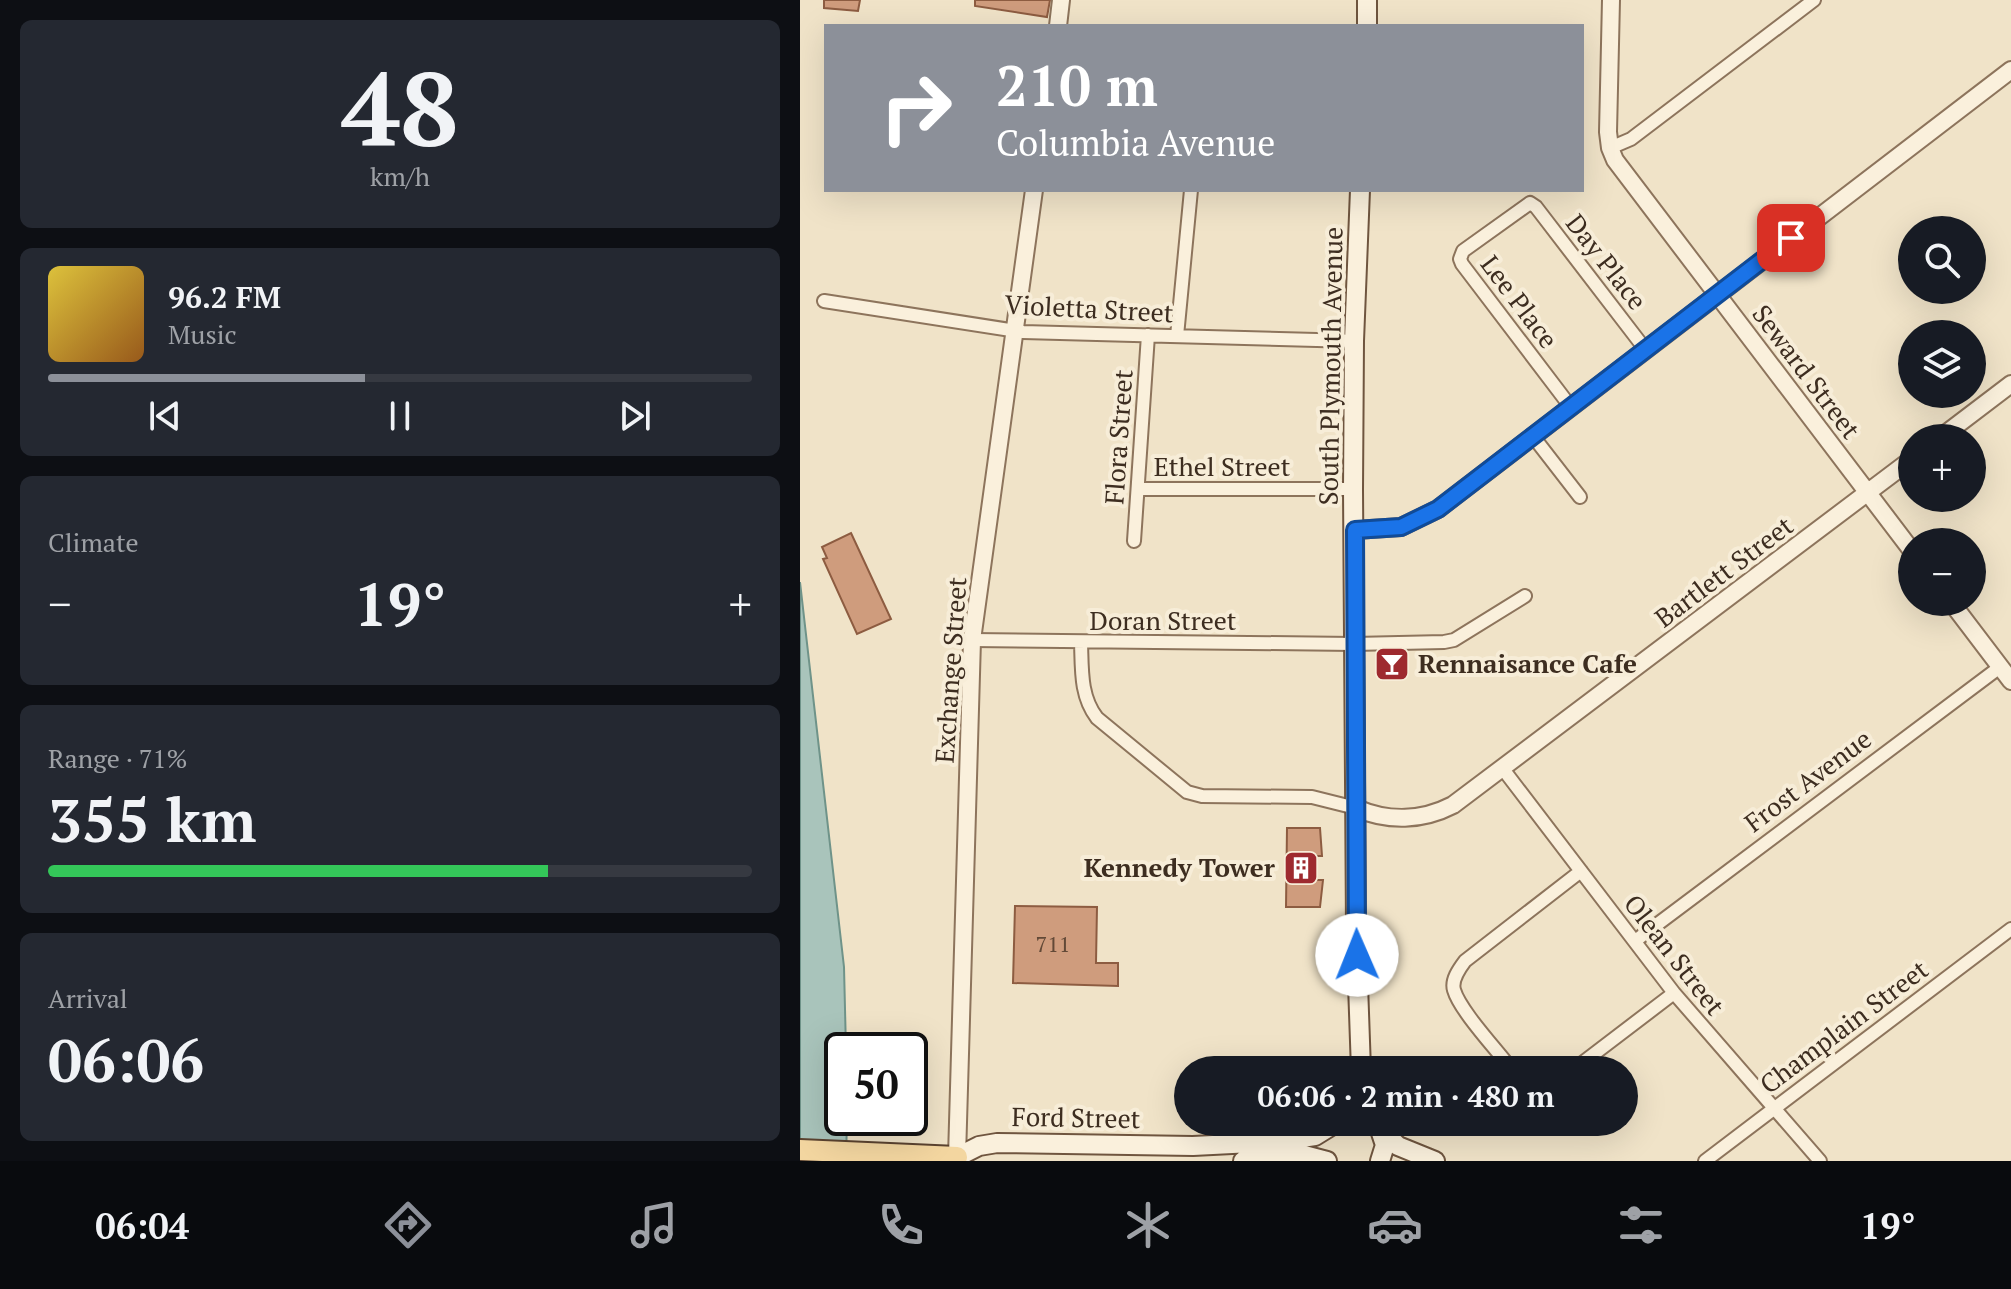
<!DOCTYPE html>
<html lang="en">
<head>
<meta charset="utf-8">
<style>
  body { margin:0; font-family:"PT Serif",serif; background:#242831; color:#f1f3f6; height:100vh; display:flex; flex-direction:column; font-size:30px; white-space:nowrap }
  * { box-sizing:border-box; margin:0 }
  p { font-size:26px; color:#9ea1a6 }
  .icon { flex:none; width:44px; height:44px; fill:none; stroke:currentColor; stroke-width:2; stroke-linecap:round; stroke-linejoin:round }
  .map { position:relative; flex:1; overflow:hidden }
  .drawer { display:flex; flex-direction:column; gap:20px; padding:20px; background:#0d0f14; width:800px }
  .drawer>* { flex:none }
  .guide { position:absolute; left:24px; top:24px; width:760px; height:168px; border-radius:0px; box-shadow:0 8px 32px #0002; background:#8c9099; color:#fff; overflow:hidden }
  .tools { position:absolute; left:1098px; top:216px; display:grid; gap:16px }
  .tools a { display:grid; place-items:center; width:88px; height:88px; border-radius:50%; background:#171b24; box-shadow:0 8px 32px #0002; font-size:40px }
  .speed { position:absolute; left:24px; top:1032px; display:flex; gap:16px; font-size:40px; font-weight:700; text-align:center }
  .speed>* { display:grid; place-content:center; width:104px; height:104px; border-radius:50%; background:#171b24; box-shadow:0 8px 32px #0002; line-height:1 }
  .speed .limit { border:4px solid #111; border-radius:12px; background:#fff; color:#111 }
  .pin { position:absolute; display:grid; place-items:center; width:68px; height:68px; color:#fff; margin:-34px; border-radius:16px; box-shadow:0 4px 12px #0006 }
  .me { position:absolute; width:88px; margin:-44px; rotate:359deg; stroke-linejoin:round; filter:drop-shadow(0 0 6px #0008) }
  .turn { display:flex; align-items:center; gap:28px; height:168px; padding:0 40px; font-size:36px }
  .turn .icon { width:104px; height:104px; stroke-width:2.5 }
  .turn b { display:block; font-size:56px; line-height:68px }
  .big { font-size:60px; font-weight:700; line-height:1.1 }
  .drawer .card { flex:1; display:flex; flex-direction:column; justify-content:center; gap:12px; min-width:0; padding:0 28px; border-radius:12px; background:#242831 }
  .drawer .dial { align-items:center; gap:0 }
  .dial b { font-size:104px; line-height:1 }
  .song { display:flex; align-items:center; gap:24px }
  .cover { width:96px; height:96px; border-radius:12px; background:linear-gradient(135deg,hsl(50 70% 55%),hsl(30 70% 35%)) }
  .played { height:8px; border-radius:4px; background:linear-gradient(90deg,#8c9099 45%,#363941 45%) }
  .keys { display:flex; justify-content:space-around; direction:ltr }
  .heat { display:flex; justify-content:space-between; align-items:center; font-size:44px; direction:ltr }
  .charge { height:12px; border-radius:6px; background:linear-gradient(90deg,#34c759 71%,#363941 0) }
  .trip { position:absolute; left:374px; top:1056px; width:464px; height:80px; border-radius:40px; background:#171b24; box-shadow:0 8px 32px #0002; font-weight:700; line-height:80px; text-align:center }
  .menu { display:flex; height:128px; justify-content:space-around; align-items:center; background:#090b0e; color:#9ea1a6 }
  .menu .icon { width:56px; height:56px }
  .menu .active { color:#8c9099 }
  .menu b { font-size:36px; color:#f1f3f6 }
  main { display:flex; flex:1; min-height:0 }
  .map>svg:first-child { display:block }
</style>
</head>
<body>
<main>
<section class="drawer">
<div class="card dial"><b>48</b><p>km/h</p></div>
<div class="card">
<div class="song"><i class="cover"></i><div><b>96.2 FM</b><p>Music</p></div></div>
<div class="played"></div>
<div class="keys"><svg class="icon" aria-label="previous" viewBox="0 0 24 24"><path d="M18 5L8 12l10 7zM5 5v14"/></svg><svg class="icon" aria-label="pause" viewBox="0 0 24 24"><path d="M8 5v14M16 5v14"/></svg><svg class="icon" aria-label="next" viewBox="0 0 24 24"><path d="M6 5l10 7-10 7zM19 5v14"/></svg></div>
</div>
<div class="card"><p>Climate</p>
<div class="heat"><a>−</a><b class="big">19°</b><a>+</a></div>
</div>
<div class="card"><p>Range · 71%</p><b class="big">355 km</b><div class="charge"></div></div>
<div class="card"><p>Arrival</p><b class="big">06:06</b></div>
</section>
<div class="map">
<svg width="1211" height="1161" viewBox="0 0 1211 1161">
  <rect width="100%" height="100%" fill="#f0e3c8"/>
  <path fill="#a9c4bb" stroke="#6f9389" stroke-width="2" d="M0,582l44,385 2,83h-4v68h5l-1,43h-46z"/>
  <path fill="#cf9c7d" stroke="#8d5c41" stroke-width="2" d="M24,0h36l-2,11 -34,-3z
    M175,0h75l-3,17 -72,-11z
    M51,533l40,86 -34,15 -34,-75 4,-1 -5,-11z
    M487,828h33l2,28h-6l-1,24h8l-3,27h-34z
    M215,906l82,1 -1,56h22v23l-105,-3z"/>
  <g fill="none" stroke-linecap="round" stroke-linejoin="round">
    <g stroke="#8d745c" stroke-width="16">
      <path id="minor" d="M810,148l21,-9 183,-139
        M24,301l199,31 331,9
        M377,336l14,-146
        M770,406l-108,-142 -2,-5 3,-8 67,-48 6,4 109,142
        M732,435l48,62
        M338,489h215
        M334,541l14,-206
        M172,640l382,4 90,-2 10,-2 71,-44
        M281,642c1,27 -1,54 16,76l90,74 15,4 110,1 44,11
        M703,769l171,224 146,168
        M835,941l365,-274
        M712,1070c-14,-19 -52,-59 -58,-80 -3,-10 5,-21 11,-29l116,-90
        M773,1070l101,-77
        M905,1161l306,-232"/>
    </g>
    <g stroke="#8d745c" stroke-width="20">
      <path id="tertiary" d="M811,0l-3,132 2,16 5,12 297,391
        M258,26l3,-26
        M1140,438l71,-54
        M555,530l46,-3 37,-18 573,-439
        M1151,602l60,79
        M556,808c32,14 66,13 97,-3l459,-346
        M157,1157l15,-517 62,-450"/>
    </g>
    <g stroke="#6f553f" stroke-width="22">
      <path id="secondary" d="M567,26v-26
        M560,190l-6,151 -1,148 3,438 5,143
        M579,1128l19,18 37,15
        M157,1157l22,-11 18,-3 196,3 81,-4 41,-6 21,-13
        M443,1161l61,-6 23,6
        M580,1161l5,-16 -5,-15"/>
    </g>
    <g stroke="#5b4330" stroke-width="24">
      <path id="primary" d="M0,1150l157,7"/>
    </g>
    <use href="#minor" stroke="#faf0dc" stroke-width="12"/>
    <use href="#tertiary" stroke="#faf0dc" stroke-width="16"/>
    <use href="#secondary" stroke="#faf0dc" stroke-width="18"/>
    <use href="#primary" stroke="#f3d6a0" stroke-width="20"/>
  </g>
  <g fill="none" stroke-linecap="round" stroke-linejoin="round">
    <g stroke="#114b97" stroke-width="20">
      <path id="route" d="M557,955l-2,-425 46,-3 37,-18 353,-271"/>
    </g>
    <use href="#route" stroke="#1a73e8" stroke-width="14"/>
  </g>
  <defs>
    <g id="bar-square" transform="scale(1.8)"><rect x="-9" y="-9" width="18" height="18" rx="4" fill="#9e2a2f" stroke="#f7edd8"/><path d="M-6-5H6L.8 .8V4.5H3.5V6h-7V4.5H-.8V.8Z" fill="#fff"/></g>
    <g id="building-square" transform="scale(1.8)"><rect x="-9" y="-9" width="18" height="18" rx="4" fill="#9e2a2f" stroke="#f7edd8"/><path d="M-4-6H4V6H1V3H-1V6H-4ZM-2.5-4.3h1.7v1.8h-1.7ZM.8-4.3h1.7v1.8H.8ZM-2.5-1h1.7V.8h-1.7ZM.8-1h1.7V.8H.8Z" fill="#fff"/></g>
  </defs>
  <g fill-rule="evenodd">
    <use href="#bar-square" x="592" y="664"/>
    <use href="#building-square" x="501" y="868"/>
  </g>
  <g text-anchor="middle" stroke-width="8" stroke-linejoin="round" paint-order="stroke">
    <g font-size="22" fill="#624937">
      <text x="253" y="952">711</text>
    </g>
    <g font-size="26" fill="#3d2d20" stroke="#f7edd8">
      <text transform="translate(806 262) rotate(52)" y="9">Day Place</text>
      <text transform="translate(719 302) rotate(53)" y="9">Lee Place</text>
      <text transform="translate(289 309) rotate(3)" y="9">Violetta Street</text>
      <text transform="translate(531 366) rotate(-89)" y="9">South Plymouth Avenue</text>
      <text transform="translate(1006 372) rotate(53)" y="9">Seward Street</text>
      <text transform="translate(319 437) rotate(-86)" y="9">Flora Street</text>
      <text x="422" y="476">Ethel Street</text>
      <text transform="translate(924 572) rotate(-37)" y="9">Bartlett Street</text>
      <text x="363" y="630">Doran Street</text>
      <text transform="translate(151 670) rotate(-86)" y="9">Exchange Street</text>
      <text transform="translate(1008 781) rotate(-37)" y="9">Frost Avenue</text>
      <text transform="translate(874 955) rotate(52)" y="9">Olean Street</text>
      <text transform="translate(1044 1027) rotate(-37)" y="9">Champlain Street</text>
      <text transform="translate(276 1118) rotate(1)" y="9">Ford Street</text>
    </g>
    <g font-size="26" font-weight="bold" fill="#3d2d20" stroke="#f7edd8" text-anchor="start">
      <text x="618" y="673">Rennaisance Cafe</text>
      <text x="475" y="877" text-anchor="end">Kennedy Tower</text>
    </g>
  </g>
</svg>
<div class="tools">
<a><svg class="icon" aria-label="search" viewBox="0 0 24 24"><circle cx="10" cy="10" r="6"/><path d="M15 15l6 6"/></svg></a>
<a><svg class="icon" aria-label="layers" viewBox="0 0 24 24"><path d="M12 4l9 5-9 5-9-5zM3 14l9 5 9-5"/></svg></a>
<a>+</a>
<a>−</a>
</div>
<div class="speed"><div class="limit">50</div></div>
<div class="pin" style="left:991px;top:238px;background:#d93025"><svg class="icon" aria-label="arrive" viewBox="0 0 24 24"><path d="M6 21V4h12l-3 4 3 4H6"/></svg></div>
<svg class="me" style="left:557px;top:955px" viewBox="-20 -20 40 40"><circle r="19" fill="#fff"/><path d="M0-13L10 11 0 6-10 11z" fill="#1a73e8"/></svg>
<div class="trip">06:06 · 2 min · 480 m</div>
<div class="guide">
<div class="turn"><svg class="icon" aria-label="right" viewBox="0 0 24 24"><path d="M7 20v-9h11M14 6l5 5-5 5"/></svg><div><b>210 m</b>Columbia Avenue</div></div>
</div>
</div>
</main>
<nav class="menu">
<b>06:04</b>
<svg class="icon active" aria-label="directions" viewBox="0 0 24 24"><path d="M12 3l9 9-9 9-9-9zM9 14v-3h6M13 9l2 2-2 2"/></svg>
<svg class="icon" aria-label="music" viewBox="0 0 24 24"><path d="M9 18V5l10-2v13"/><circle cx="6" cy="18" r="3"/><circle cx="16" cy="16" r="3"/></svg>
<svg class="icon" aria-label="phone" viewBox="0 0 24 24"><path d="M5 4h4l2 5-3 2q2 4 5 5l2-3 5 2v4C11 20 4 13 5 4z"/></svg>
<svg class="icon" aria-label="climate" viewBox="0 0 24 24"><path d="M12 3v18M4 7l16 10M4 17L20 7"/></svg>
<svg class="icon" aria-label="car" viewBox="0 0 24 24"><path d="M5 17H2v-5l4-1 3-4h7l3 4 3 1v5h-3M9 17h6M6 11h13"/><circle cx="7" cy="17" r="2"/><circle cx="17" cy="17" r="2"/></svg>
<svg class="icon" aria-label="filters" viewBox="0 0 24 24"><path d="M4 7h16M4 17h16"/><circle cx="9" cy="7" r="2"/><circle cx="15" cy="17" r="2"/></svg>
<b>19°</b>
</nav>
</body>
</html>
